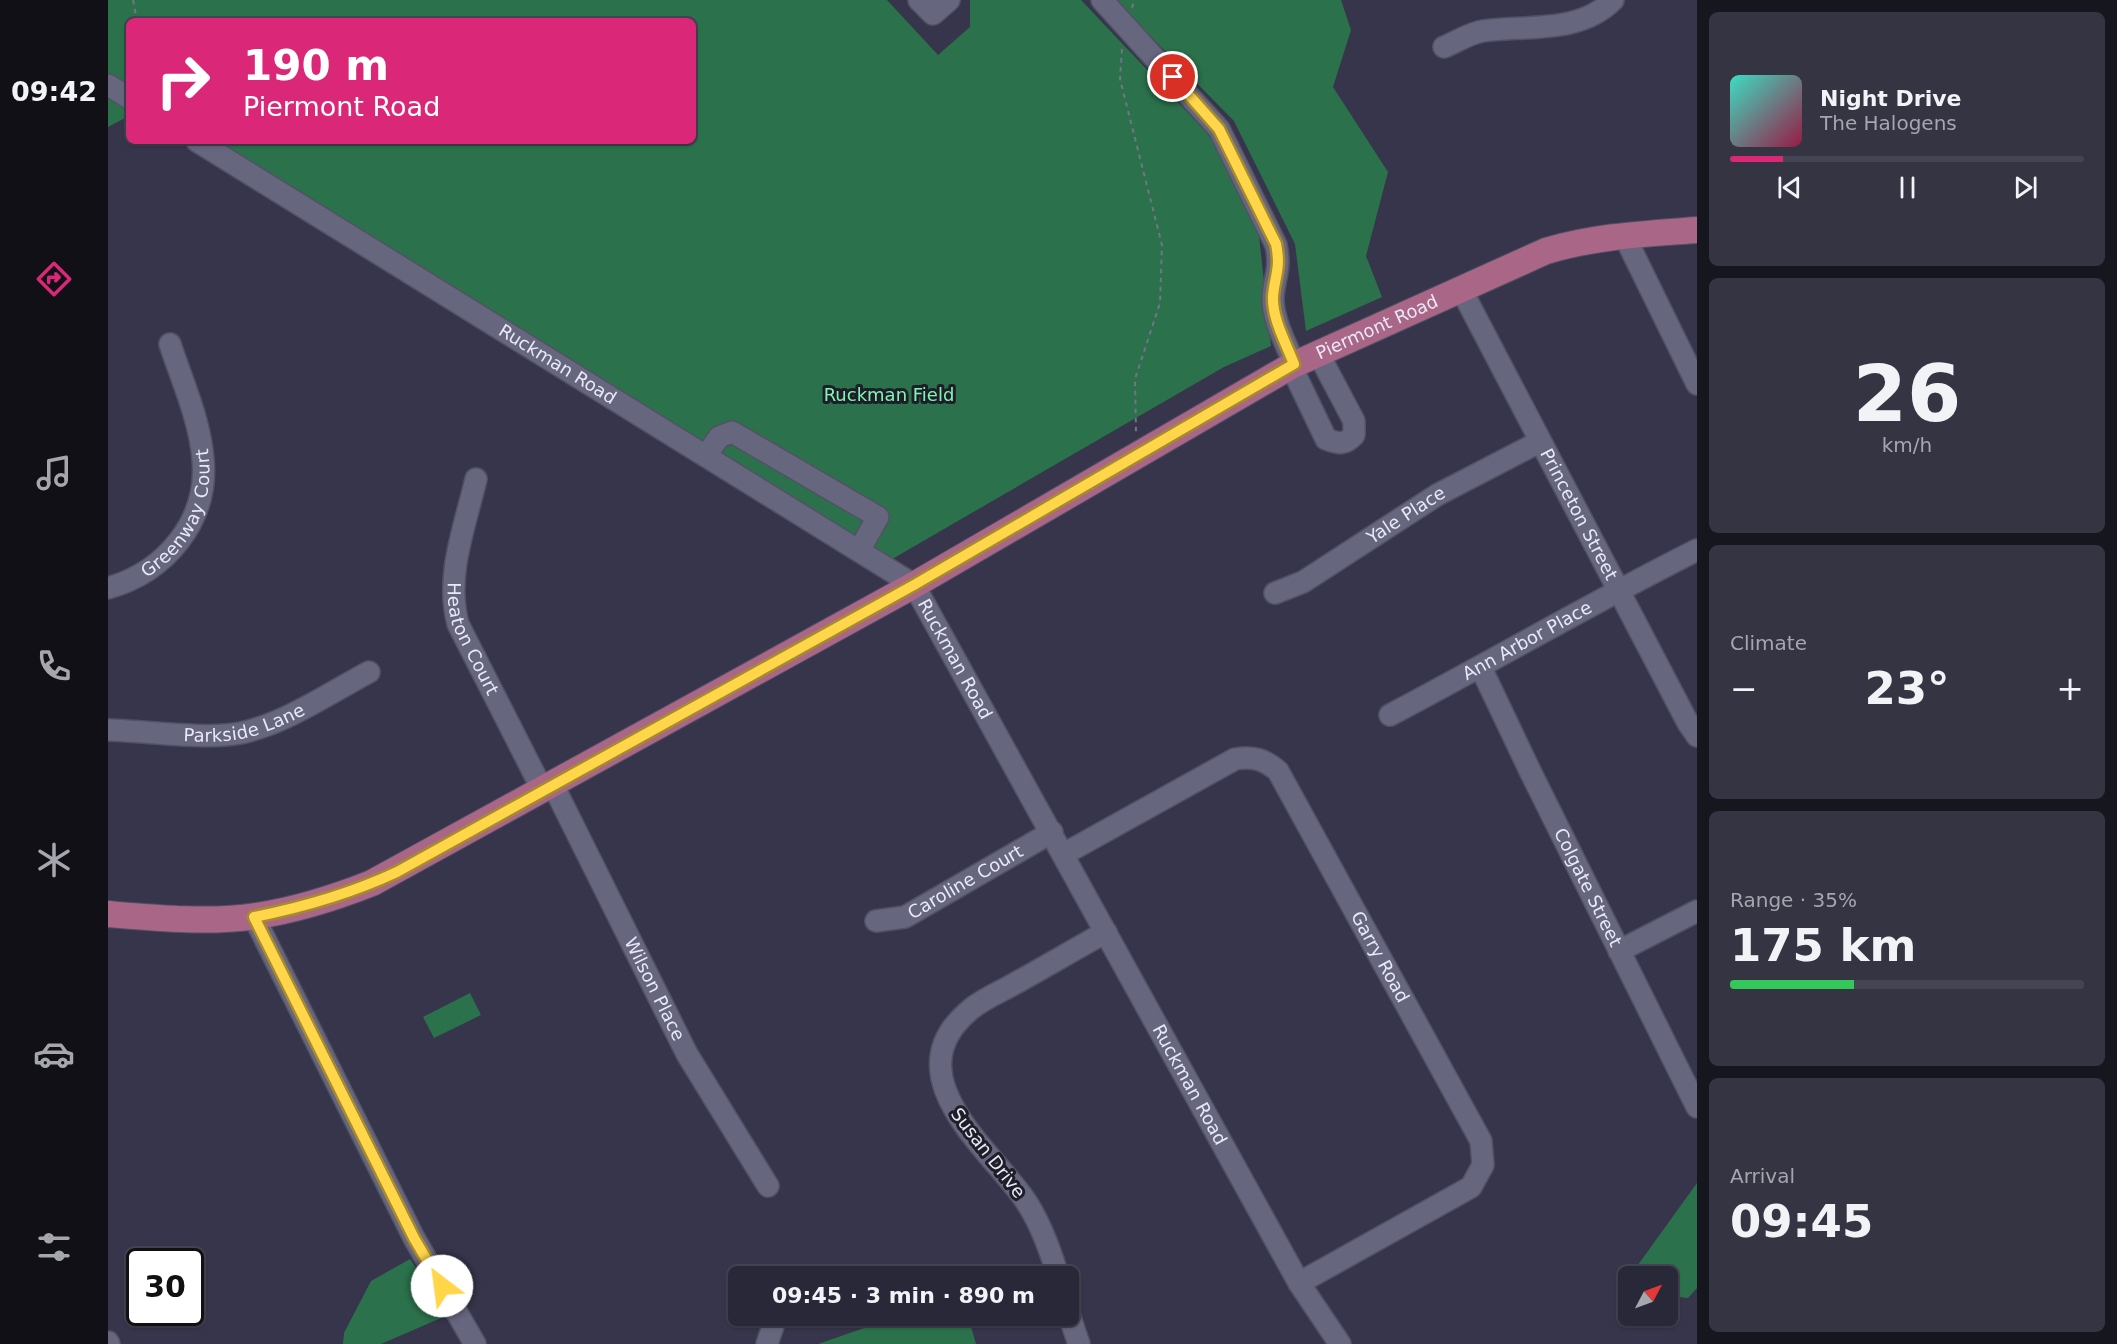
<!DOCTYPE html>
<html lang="en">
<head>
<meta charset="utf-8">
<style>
  body { margin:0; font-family:"DejaVu Sans",sans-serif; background:#343443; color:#f1f3f6; height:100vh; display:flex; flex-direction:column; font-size:22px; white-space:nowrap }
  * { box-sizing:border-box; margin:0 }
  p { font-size:20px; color:#a5a6ae }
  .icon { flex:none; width:33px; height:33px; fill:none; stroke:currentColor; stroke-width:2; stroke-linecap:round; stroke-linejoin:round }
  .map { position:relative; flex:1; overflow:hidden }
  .panel { display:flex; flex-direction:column; gap:12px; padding:12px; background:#16161f; width:420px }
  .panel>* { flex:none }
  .top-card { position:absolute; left:18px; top:18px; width:570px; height:126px; border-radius:9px; box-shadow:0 2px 4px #0004,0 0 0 2px #444453; background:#db2777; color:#fff; overflow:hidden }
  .needle { width:39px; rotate:49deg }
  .tools { position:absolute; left:1510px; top:1266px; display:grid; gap:12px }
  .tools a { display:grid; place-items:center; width:60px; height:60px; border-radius:9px; background:#282838; box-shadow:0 2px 4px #0004,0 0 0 2px #444453; font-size:30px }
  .speed { position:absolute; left:18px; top:1248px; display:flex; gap:12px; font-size:30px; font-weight:700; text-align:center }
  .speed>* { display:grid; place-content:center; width:78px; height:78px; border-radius:50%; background:#282838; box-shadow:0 2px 4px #0004,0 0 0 2px #444453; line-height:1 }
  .speed .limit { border:3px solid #111; border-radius:9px; background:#fff; color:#111 }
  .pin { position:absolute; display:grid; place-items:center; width:51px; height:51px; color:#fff; margin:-26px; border:3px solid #fff; border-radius:50%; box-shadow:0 2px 6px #0007 }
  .me { position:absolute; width:66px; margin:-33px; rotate:330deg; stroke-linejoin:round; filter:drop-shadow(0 0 4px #0008) }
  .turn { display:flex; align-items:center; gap:21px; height:126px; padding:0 18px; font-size:27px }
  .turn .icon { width:78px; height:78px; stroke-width:2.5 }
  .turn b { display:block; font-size:42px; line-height:51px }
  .big { font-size:45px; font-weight:800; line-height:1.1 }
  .panel .tile { flex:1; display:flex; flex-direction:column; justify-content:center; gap:9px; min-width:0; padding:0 21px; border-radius:9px; background:#343443 }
  .panel .dial { align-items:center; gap:0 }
  .dial b { font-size:78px; line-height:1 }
  .song { display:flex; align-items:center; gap:18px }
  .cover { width:72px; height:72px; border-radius:9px; background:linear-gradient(135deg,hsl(170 70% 55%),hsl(340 70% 35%)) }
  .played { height:6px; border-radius:3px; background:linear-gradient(90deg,#db2777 15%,#444453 15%) }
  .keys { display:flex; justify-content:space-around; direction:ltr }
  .heat { display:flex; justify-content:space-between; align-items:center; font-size:33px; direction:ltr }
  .charge { height:9px; border-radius:4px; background:linear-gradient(90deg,#34c759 35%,#444453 0) }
  .trip { position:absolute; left:620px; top:1266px; width:351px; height:60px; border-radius:9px; background:#282838; box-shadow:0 2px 4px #0004,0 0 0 2px #444453; font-weight:800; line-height:60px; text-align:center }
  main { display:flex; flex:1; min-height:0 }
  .dock { display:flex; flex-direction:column; width:108px; justify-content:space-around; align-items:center; background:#101016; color:#a5a6ae }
  .dock .icon { width:42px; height:42px }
  .dock .active { color:#db2777 }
  .dock b { font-size:27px; color:#f1f3f6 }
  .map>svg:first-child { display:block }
</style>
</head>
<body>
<main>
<nav class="dock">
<b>09:42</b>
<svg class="icon active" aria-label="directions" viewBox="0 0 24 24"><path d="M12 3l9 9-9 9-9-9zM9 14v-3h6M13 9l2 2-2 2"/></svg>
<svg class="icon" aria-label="music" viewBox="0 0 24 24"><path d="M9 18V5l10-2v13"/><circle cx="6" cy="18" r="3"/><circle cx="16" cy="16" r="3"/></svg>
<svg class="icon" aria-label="phone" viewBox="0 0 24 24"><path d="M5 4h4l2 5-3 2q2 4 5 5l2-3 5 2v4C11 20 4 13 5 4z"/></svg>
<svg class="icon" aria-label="climate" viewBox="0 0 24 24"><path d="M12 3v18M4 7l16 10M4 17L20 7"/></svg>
<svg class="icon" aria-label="car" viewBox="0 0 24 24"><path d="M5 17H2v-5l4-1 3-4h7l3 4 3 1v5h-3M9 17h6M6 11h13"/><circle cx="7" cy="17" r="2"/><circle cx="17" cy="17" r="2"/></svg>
<svg class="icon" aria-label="filters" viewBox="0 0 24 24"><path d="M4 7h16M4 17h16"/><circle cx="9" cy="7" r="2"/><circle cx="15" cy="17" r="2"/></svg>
</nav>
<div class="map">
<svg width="1589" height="1344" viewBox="0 0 1589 1344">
  <rect width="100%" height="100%" fill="#36354b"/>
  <path fill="#2b724c" d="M0,0h779l51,55 32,-28v-27h111l125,132 49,67 16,147 -47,21 -337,195 -694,-421h500v-120h-564v95l-21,11z
    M1007,0h226l10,30 -18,57 55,85 -22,84 16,41 -76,34 -11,-87 -61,-123z
    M362,993l11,22 -47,23 -11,-21z
    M1589,1183v105l-9,10 -20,-2v-20h-38z
    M302,1259l38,56 -67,29h-38l1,-11 27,-52z
    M791,1316h69l8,28h-158z"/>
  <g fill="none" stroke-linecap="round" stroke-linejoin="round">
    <g stroke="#525164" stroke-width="24">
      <g id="minor">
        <path d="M811,0l14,14 16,-14"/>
        <path d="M994,0l117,129 57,116c5,24 -1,29 -3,51 -1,23 13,47 21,68"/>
        <path d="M1336,47c12,-5 26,-14 39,-16 45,-6 96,3 130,-31"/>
        <path d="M0,85l21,13"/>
        <path id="s1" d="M89,141l717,444 385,698 41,61"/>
        <path d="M1516,235l73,149"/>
        <path id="s2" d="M1354,291l226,432 9,13"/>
        <path d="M1183,366l35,73c13,5 19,6 28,-4v-14l-36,-68"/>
        <path d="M598,456l13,-19 13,-5 146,85 -18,32"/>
        <path id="s3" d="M368,479c-11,48 -31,96 -18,145l85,167"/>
        <path id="s4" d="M0,588c57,-16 101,-67 95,-129 -3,-39 -21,-78 -33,-115"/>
        <path id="s5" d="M1167,593l28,-11 134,-87 102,-53"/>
        <path id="s6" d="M1373,668l50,105 166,334"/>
        <path id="s7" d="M1282,715c103,-54 203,-113 307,-165"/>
        <path id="s8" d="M0,730c39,1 96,10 133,3 45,-10 87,-39 128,-61"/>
        <path id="s9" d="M445,785l134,269 81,132"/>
        <path id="s10" d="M956,854l171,-95c18,-3 29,0 43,12l203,370 2,24 -12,22 -172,96"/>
        <path d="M146,917l160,321 61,106"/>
        <path id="s11" d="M768,921l29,-4 147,-85"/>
        <path d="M1511,951l78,-40"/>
        <path d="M950,1276c-8,-27 -18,-55 -35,-79 -38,-52 -130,-124 -52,-188 12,-10 29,-17 43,-25 31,-17 61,-35 92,-52"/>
        <path d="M960,1312l11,32"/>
        <path d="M0,1342l1,2"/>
        <path d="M659,1344l7,-21 -3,-7"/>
      </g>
    </g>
    <g stroke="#525164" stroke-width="28">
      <g id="major">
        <path id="s12" d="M0,914c48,4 101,9 148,2 41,-6 78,-18 116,-33l542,-298 377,-219 255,-115c50,-15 99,-17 151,-21"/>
      </g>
    </g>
    <path stroke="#747387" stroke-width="2" stroke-dasharray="4.5 4.5" stroke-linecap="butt" d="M25,0l4,21
      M1024,8l2,-8
      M1014,49l-2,30 42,166 -2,58 -25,76 1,53"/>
    <use href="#minor" stroke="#67667f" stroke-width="21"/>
    <use href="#major" stroke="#aa6687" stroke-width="26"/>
  </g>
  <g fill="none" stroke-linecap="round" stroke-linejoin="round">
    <g stroke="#a68a30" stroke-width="15">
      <path id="route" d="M334,1286l-28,-48 -160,-321c50,-10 96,-23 143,-45l517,-287 380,-221c-8,-21 -22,-45 -21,-68 2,-22 8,-27 3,-52l-57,-115 -46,-52"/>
    </g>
    <use href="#route" stroke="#ffd54a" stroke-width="10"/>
  </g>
  <g text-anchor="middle" stroke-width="6" stroke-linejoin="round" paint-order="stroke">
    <g font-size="18" fill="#e8e8f6" stroke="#1e1e28">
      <text dy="6" stroke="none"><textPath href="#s12" startOffset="1418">Piermont Road</textPath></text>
      <text dy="6" stroke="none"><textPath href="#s1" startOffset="424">Ruckman Road</textPath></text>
      <text dy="6" stroke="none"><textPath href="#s4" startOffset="111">Greenway Court</textPath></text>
      <text dy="6" stroke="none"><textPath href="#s2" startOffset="252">Princeton Street</textPath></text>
      <text dy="6" stroke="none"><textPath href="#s5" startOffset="153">Yale Place</textPath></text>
      <text dy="6" stroke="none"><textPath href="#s3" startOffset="166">Heaton Court</textPath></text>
      <text dy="6" stroke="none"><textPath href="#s7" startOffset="156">Ann Arbor Place</textPath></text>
      <text dy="6" stroke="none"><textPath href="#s1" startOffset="928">Ruckman Road</textPath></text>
      <text dy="6" stroke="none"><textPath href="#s8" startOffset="138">Parkside Lane</textPath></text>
      <text dy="6" stroke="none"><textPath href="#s11" startOffset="99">Caroline Court</textPath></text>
      <text dy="6" stroke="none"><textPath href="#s6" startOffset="244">Colgate Street</textPath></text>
      <text dy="6" stroke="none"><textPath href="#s10" startOffset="454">Garry Road</textPath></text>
      <text dy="6" stroke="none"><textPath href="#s9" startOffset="228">Wilson Place</textPath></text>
      <text dy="6" stroke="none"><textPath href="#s1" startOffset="1414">Ruckman Road</textPath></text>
      <text transform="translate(880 1153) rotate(52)" y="6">Susan Drive</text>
    </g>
    <g font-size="18" fill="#80f4b2" stroke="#1e1e28">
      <text x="781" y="401">Ruckman Field</text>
    </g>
  </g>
</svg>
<div class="tools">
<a><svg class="needle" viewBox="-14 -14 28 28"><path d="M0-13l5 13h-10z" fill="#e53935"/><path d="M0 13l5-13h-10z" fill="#a5a6ae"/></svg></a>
</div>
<div class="speed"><div class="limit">30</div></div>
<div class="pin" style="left:1065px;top:77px;background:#d93025"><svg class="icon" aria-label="arrive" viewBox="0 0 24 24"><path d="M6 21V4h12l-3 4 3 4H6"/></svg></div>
<svg class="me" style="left:334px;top:1286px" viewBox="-20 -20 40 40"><circle r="19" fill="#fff"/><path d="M0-13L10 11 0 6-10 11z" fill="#ffd54a"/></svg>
<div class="trip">09:45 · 3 min · 890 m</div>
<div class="top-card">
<div class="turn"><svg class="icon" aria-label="right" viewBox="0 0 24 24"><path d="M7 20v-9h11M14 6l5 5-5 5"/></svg><div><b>190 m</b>Piermont Road</div></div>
</div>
</div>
<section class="panel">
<div class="tile">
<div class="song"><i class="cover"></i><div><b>Night Drive</b><p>The Halogens</p></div></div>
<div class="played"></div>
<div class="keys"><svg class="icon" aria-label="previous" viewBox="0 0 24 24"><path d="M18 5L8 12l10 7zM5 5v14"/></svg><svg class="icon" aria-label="pause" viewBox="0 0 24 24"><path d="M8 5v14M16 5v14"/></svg><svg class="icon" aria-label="next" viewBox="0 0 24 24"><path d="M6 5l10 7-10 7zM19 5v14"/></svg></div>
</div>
<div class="tile dial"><b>26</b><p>km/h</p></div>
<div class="tile"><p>Climate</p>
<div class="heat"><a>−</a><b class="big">23°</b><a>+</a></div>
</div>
<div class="tile"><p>Range · 35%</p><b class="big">175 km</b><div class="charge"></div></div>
<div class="tile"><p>Arrival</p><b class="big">09:45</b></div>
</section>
</main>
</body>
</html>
